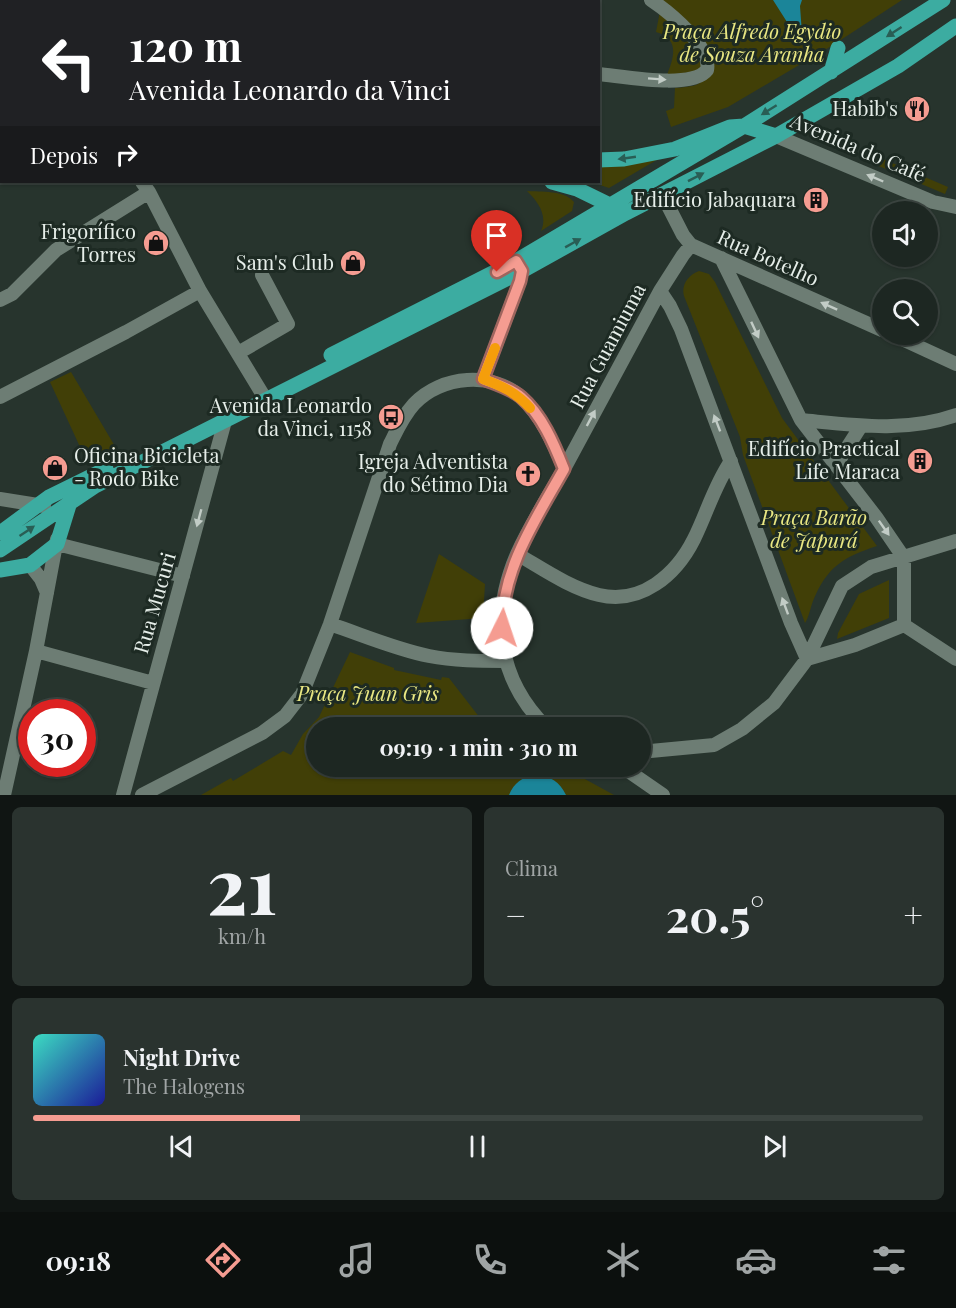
<!DOCTYPE html>
<html lang="pt">
<head>
<meta charset="utf-8">
<style>
  body { margin:0; font-family:"Playfair Display",serif; background:#2a332f; color:#f1f3f6; height:100vh; display:flex; flex-direction:column; font-size:22px; white-space:nowrap }
  * { box-sizing:border-box; margin:0 }
  p { font-size:20px; color:#a0a5a5 }
  .icon { flex:none; width:33px; height:33px; fill:none; stroke:currentColor; stroke-width:2; stroke-linecap:round; stroke-linejoin:round }
  .map { position:relative; height:795px; overflow:hidden }
  .details { display:flex; flex-direction:column; gap:12px; padding:12px; background:#101513; flex:1 }
  .details>* { flex:none }
  .guide { position:absolute; left:0px; top:0px; width:600px; height:183px; box-shadow:0 2px 4px #0004,0 0 0 2px #3b4440; background:#202124; color:#fff; overflow:hidden }
  .fabs { position:absolute; left:872px; top:201px; display:grid; gap:12px }
  .fabs a { display:grid; place-items:center; width:66px; height:66px; border-radius:50%; background:#1d2722; box-shadow:0 2px 4px #0004,0 0 0 2px #3b4440; font-size:30px }
  .speed { position:absolute; left:18px; top:699px; display:flex; gap:12px; font-size:30px; font-weight:700; text-align:center }
  .speed>* { display:grid; place-content:center; width:78px; height:78px; border-radius:50%; background:#1d2722; box-shadow:0 2px 4px #0004,0 0 0 2px #3b4440; line-height:1 }
  .speed .limit { border:9px solid #d22; background:#fff; color:#111 }
  .pin { position:absolute; display:grid; place-items:center; width:51px; height:51px; color:#fff; margin:-62px -26px; border-radius:50% 50% 50% 0; rotate:-45deg; box-shadow:0 0 6px #0007 }
  .pin .icon { rotate:45deg }
  .me { position:absolute; width:66px; margin:-33px; rotate:4deg; stroke-linejoin:round; filter:drop-shadow(0 0 4px #0008) }
  .turn { display:flex; align-items:center; gap:21px; height:126px; padding:0 30px; font-size:27px }
  .turn .icon { width:78px; height:78px; stroke-width:2.5 }
  .turn b { display:block; font-size:42px; line-height:51px }
  .then { display:flex; align-items:center; height:57px; padding:0 30px; background:#0003; gap:12px; font-size:22px }
  .big { font-size:45px; font-weight:700; line-height:1.1 }
  .details .card { flex:1; display:flex; flex-direction:column; justify-content:center; gap:9px; min-width:0; padding:0 21px; border-radius:9px; background:#2a332f }
  .details .dial { align-items:center; gap:0 }
  .dial b { font-size:78px; line-height:1 }
  .song { display:flex; align-items:center; gap:18px }
  .cover { width:72px; height:72px; border-radius:9px; background:linear-gradient(135deg,hsl(170 70% 55%),hsl(240 70% 35%)) }
  .played { height:6px; border-radius:3px; background:linear-gradient(90deg,#f59c91 30%,#3b4440 30%) }
  .keys { display:flex; justify-content:space-around; direction:ltr }
  .heat { display:flex; justify-content:space-between; align-items:center; font-size:33px; direction:ltr }
  .details .tiles { flex:1; display:grid; gap:12px; grid-template-columns:1fr 1fr }
  .card:last-child { grid-column:span 2 }
  .trip { position:absolute; left:306px; top:717px; width:345px; height:60px; border-radius:30px; background:#1d2722; box-shadow:0 2px 4px #0004,0 0 0 2px #3b4440; font-weight:700; line-height:60px; text-align:center }
  .tab-bar { display:flex; height:96px; justify-content:space-around; align-items:center; background:#0c100e; color:#a0a5a5 }
  .tab-bar .icon { width:42px; height:42px }
  .tab-bar .active { color:#f59c91 }
  .tab-bar b { font-size:27px; color:#f1f3f6 }
  .map>svg:first-child { display:block }
</style>
</head>
<body>
<div class="map">
<svg width="956" height="795" viewBox="0 0 956 795">
  <rect width="100%" height="100%" fill="#27342d"/>
  <path fill="#413f07" d="M657,0h245l-69,45 -105,62 -57,20 -5,-16 8,-3 1,-20c27,-2 27,-3 38,-27z
    M660,11l39,41 5,12 -4,7 -33,4c7,-18 13,-36 -11,-43z
    M876,156l72,31 -3,7 -71,-30z
    M660,158l-51,30 -18,-6h7l1,-15z
    M527,191c14,1 37,-1 47,11l-2,9 -31,20c7,-16 -3,-29 -14,-40z
    M699,271l10,3 6,8 67,136 95,128c-34,11 -50,21 -64,55 -3,8 -4,16 -8,22l-62,-168 -3,-18 -56,-141c-3,-11 4,-21 15,-25z
    M71,372l45,76 -29,14 -37,-80z
    M439,554l46,30 -2,34 -67,5z
    M889,580v38l-52,21 1,-6 21,-39z
    M350,652l44,16v2l47,10 1,-3 7,1 38,49 -171,1v38l247,1 51,28h-413l30,-17 2,3 50,-30 8,4 12,-21 16,-17z"/>
  <path fill="#1b8599" d="M773,0h29l-2,6 2,28 -8,-1z
    M535,775c15,0 25,7 31,20h-57c5,-12 13,-18 26,-20z"/>
  <g fill="none" stroke-linecap="round" stroke-linejoin="round">
    <path stroke="#6d7d74" stroke-width="14" d="M46,2l1,-2
      M199,2l1,-2
      M325,2l1,-2
      M396,2l1,-2
      M0,61l2,-1
      M598,74c24,2 94,16 109,-4 5,-23 -38,-58 -56,-70
      M776,136l157,66 23,5
      M142,182l7,10 51,99 66,109
      M662,194l21,41 8,10 191,85
      M721,258l80,162 75,97 28,41v67l-49,20 -48,14
      M660,291l10,15 11,23 110,294 16,36
      M0,300l12,-6 44,-44 93,-58
      M891,334l65,30
      M238,353l50,-29 -26,-49
      M483,379l37,-98 2,-10 -5,-8
      M0,397l126,-65 74,-41
      M801,420c52,5 104,13 155,-5
      M836,465l25,-39
      M564,469l96,-178 23,-36 8,-10
      M0,499l44,7
      M57,544l126,32
      M517,554c26,15 53,34 82,41 42,10 77,-20 95,-56 13,-26 20,-53 37,-78
      M30,565l11,14 6,14
      M330,624c33,11 65,25 99,32 25,5 51,5 75,5
      M904,625l52,34
      M36,651l117,32
      M640,752l74,-7 28,-16 32,-26 33,-44 35,-73 29,-19 85,-26
      M621,766l42,29
      M4,795l32,-144 21,-112
      M123,795l102,-374
      M142,795l120,-62 23,-17 17,-22 28,-70 60,-180c7,-14 13,-28 24,-40 27,-29 79,-33 108,-6 20,19 32,46 42,71 -16,28 -34,56 -47,85 -27,63 -20,125 30,174"/>
    <path stroke="#3caca1" stroke-width="15" d="M831,72l7,-24
      M0,149h2
      M598,160l26,-1 51,-10 55,-22 14,-1 32,10
      M0,172h2
      M552,182l25,7 41,20
      M331,355l185,-94 228,-135 199,-126
      M0,533l49,-36 57,-28
      M0,550l95,-64 427,-215 104,-58 150,-77 122,-70 58,-40
      M0,570l30,-5 27,-21 13,-42"/>
  </g>
  <defs><path id="oneway-solid" d="M-6-.8H1V-3.2L6.5 0L1 3.2V.8H-6Z" transform="scale(1.5)"/></defs>
  <g fill="#295e55">
    <use href="#oneway-solid" transform="translate(894 32) rotate(147)"/>
    <use href="#oneway-solid" transform="translate(769 110) rotate(148)"/>
    <use href="#oneway-solid" transform="translate(627 158) rotate(172)"/>
    <use href="#oneway-solid" transform="translate(696 177) rotate(-27)"/>
    <use href="#oneway-solid" transform="translate(573 243) rotate(-29)"/>
    <use href="#oneway-solid" transform="translate(27 531) rotate(-34)"/>
  </g>
  <g fill="#c2ccc6">
    <use href="#oneway-solid" transform="translate(657 79) rotate(4)"/>
    <use href="#oneway-solid" transform="translate(875 178) rotate(-157)"/>
    <use href="#oneway-solid" transform="translate(829 306) rotate(-156)"/>
    <use href="#oneway-solid" transform="translate(755 330) rotate(65)"/>
    <use href="#oneway-solid" transform="translate(591 418) rotate(-62)"/>
    <use href="#oneway-solid" transform="translate(717 423) rotate(-111)"/>
    <use href="#oneway-solid" transform="translate(199 518) rotate(105)"/>
    <use href="#oneway-solid" transform="translate(884 528) rotate(55)"/>
    <use href="#oneway-solid" transform="translate(785 606) rotate(-110)"/>
  </g>
  <g fill="none" stroke-linecap="round" stroke-linejoin="round">
    <g stroke="#9f655e" stroke-width="15">
      <path id="route" d="M497,272l19,-11 6,10 -2,10 -37,98c13,5 27,9 38,18 21,18 33,47 43,72 -28,50 -62,99 -62,159"/>
    </g>
    <use href="#route" stroke="#f59c91" stroke-width="10"/>
    <path stroke="#f59e0b" stroke-width="10" d="M495,348l-12,31c19,7 34,14 47,29"/>
  </g>
  <defs>
    <g id="restaurant-disc" transform="scale(1.35)"><circle r="9.5" fill="#f59c91" stroke="#1d2a23"/><path d="M-5-6h1v4h1v-4h1v4h1v-4h1v5L-1.5 .5V6h-2V.5L-5-1ZM5-6V6H3V1.5H1.5Q1.5-4 5-6Z" fill="#111"/></g>
    <g id="building-disc" transform="scale(1.35)"><circle r="9.5" fill="#f59c91" stroke="#1d2a23"/><path d="M-4-6H4V6H1V3H-1V6H-4ZM-2.5-4.3h1.7v1.8h-1.7ZM.8-4.3h1.7v1.8H.8ZM-2.5-1h1.7V.8h-1.7ZM.8-1h1.7V.8H.8Z" fill="#111"/></g>
    <g id="shop-disc" transform="scale(1.35)"><circle r="9.5" fill="#f59c91" stroke="#1d2a23"/><path d="M-5-2.5h2.3a2.7 3.5 0 0 1 5.4 0H5L5.5 6h-11ZM-1.5-2.5h3a1.5 2.3 0 0 0-3 0Z" fill="#111"/></g>
    <g id="bus-disc" transform="scale(1.35)"><circle r="9.5" fill="#f59c91" stroke="#1d2a23"/><path d="M-5-6H5V4H4V6H2V4H-2V6H-4V4H-5ZM-3.5-4V0h7V-4ZM-3.5 1.2v1.5H-2V1.2ZM2 1.2v1.5H3.5V1.2Z" fill="#111"/></g>
    <g id="church-disc" transform="scale(1.35)"><circle r="9.5" fill="#f59c91" stroke="#1d2a23"/><path d="M-1.2-6h2.4v3.5h3.3v2.4h-3.3V6h-2.4V-.1h-3.3v-2.4h3.3Z" fill="#111"/></g>
  </defs>
  <g fill-rule="evenodd">
    <use href="#restaurant-disc" x="917" y="109"/>
    <use href="#building-disc" x="816" y="200"/>
    <use href="#shop-disc" x="156" y="243"/>
    <use href="#shop-disc" x="353" y="263"/>
    <use href="#bus-disc" x="391" y="417"/>
    <use href="#building-disc" x="920" y="461"/>
    <use href="#shop-disc" x="55" y="468"/>
    <use href="#church-disc" x="528" y="474"/>
  </g>
  <g text-anchor="middle" stroke-width="6" stroke-linejoin="round" paint-order="stroke">
    <g font-size="20" font-style="italic" fill="#eae883" stroke="#1d2a23">
      <text x="752" y="39">Praça Alfredo Egydio<tspan x="752" dy="23">de Souza Aranha</tspan></text>
      <text x="814" y="525">Praça Barão<tspan x="814" dy="23">de Japurá</tspan></text>
      <text x="368" y="701">Praça Juan Gris</text>
    </g>
    <g font-size="20" fill="#e6eee9" stroke="#1d2a23" text-anchor="end">
      <text x="898" y="116">Habib's</text>
      <text x="796" y="207">Edifício Jabaquara</text>
      <text x="136" y="239">Frigorífico<tspan x="136" dy="23">Torres</tspan></text>
      <text x="334" y="270">Sam's Club</text>
      <text x="372" y="413">Avenida Leonardo<tspan x="372" dy="23">da Vinci, 1158</tspan></text>
      <text x="900" y="456">Edifício Practical<tspan x="900" dy="23">Life Maraca</tspan></text>
      <text x="74" y="463" text-anchor="start">Oficina Bicicleta<tspan x="74" dy="23">- Rodo Bike</tspan></text>
      <text x="508" y="469">Igreja Adventista<tspan x="508" dy="23">do Sétimo Dia</tspan></text>
    </g>
    <g font-size="20" fill="#e6eee9" stroke="#1d2a23">
      <text transform="translate(858 148) rotate(23)" y="7">Avenida do Café</text>
      <text transform="translate(768 258) rotate(24)" y="7">Rua Botelho</text>
      <text transform="translate(608 346) rotate(-62)" y="7">Rua Guamiuma</text>
      <text transform="translate(155 603) rotate(-74)" y="7">Rua Mucuri</text>
    </g>
  </g>
</svg>
<div class="fabs">
<a><svg class="icon" aria-label="sound" viewBox="0 0 24 24"><path d="M4 9h4l5-4v14l-5-4H4zM17 9q2 3 0 6"/></svg></a>
<a><svg class="icon" aria-label="search" viewBox="0 0 24 24"><circle cx="10" cy="10" r="6"/><path d="M15 15l6 6"/></svg></a>
</div>
<div class="speed"><div class="limit">30</div></div>
<div class="pin" style="left:497px;top:272px;background:#d93025"><svg class="icon" aria-label="arrive" viewBox="0 0 24 24"><path d="M6 21V4h12l-3 4 3 4H6"/></svg></div>
<svg class="me" style="left:502px;top:628px" viewBox="-20 -20 40 40"><circle r="19" fill="#fff"/><path d="M0-13L10 11 0 6-10 11z" fill="#f59c91"/></svg>
<div class="trip">09:19 · 1 min · 310 m</div>
<div class="guide">
<div class="turn"><svg class="icon" aria-label="left" viewBox="0 0 24 24"><path d="M17 20v-9H6M10 6l-5 5 5 5"/></svg><div><b>120 m</b>Avenida Leonardo da Vinci</div></div>
<div class="then">Depois<svg class="icon" aria-label="right" viewBox="0 0 24 24"><path d="M7 20v-9h11M14 6l5 5-5 5"/></svg></div>
</div>
</div>
<section class="details">
<div class="tiles">
<div class="card dial"><b>21</b><p>km/h</p></div>
<div class="card"><p>Clima</p>
<div class="heat"><a>−</a><b class="big">20.5°</b><a>+</a></div>
</div>
<div class="card">
<div class="song"><i class="cover"></i><div><b>Night Drive</b><p>The Halogens</p></div></div>
<div class="played"></div>
<div class="keys"><svg class="icon" aria-label="previous" viewBox="0 0 24 24"><path d="M18 5L8 12l10 7zM5 5v14"/></svg><svg class="icon" aria-label="pause" viewBox="0 0 24 24"><path d="M8 5v14M16 5v14"/></svg><svg class="icon" aria-label="next" viewBox="0 0 24 24"><path d="M6 5l10 7-10 7zM19 5v14"/></svg></div>
</div>
</div>
</section>
<nav class="tab-bar">
<b>09:18</b>
<svg class="icon active" aria-label="directions" viewBox="0 0 24 24"><path d="M12 3l9 9-9 9-9-9zM9 14v-3h6M13 9l2 2-2 2"/></svg>
<svg class="icon" aria-label="music" viewBox="0 0 24 24"><path d="M9 18V5l10-2v13"/><circle cx="6" cy="18" r="3"/><circle cx="16" cy="16" r="3"/></svg>
<svg class="icon" aria-label="phone" viewBox="0 0 24 24"><path d="M5 4h4l2 5-3 2q2 4 5 5l2-3 5 2v4C11 20 4 13 5 4z"/></svg>
<svg class="icon" aria-label="climate" viewBox="0 0 24 24"><path d="M12 3v18M4 7l16 10M4 17L20 7"/></svg>
<svg class="icon" aria-label="car" viewBox="0 0 24 24"><path d="M5 17H2v-5l4-1 3-4h7l3 4 3 1v5h-3M9 17h6M6 11h13"/><circle cx="7" cy="17" r="2"/><circle cx="17" cy="17" r="2"/></svg>
<svg class="icon" aria-label="filters" viewBox="0 0 24 24"><path d="M4 7h16M4 17h16"/><circle cx="9" cy="7" r="2"/><circle cx="15" cy="17" r="2"/></svg>
</nav>
</body>
</html>
